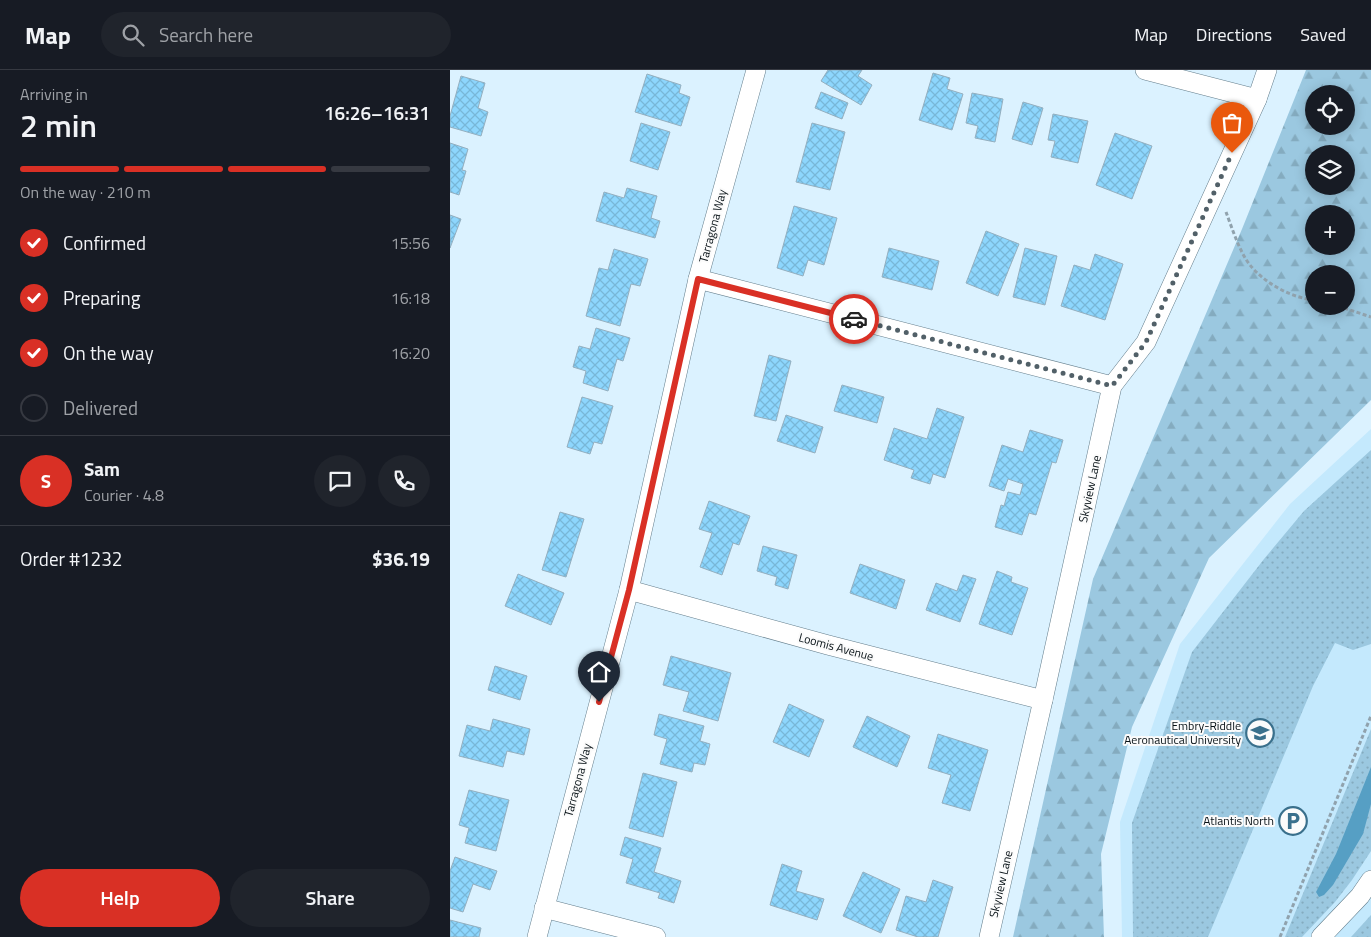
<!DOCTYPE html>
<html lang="en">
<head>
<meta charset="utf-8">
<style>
	body { margin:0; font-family:"Titillium Web",sans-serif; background:#20242c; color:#f1f3f6; height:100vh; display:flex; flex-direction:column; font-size:19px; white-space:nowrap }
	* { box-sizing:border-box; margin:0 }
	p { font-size:16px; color:#9ea1a6 }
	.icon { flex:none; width:28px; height:28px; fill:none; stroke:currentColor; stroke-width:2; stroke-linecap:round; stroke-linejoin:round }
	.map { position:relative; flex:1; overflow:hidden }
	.side { display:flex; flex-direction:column; background:#171b24; width:450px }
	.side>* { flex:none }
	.buttons { position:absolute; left:855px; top:15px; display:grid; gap:10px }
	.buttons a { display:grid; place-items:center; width:50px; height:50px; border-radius:50%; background:#171b24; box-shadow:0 2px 12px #0003; font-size:25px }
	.pin { position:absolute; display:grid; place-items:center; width:42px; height:42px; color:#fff; margin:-51px -21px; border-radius:50% 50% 50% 0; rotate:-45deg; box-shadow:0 0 5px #0007 }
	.pin .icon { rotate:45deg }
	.courier { position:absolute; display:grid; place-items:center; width:50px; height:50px; margin:-25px; border:4px solid #d93025; border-radius:50%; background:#fff; color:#222; box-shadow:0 1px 6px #0007 }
	.head em { font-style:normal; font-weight:600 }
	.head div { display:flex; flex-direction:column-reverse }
	.head { display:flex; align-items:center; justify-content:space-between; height:85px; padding:0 20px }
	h1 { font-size:32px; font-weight:600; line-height:38px }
	.bar { display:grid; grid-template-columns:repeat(4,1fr); gap:8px 5px; align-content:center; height:60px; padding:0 20px }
	.bar i { height:6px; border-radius:4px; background:#363941 }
	.bar .current { background:#d93025 }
	.bar p { grid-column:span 4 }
	.line { display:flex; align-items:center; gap:12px; padding:0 20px; border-top:1px solid #363941 }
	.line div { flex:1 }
	.round { display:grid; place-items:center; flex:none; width:52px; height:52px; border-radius:26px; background:#20242c }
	ol { padding:0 20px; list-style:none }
	li { display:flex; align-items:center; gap:15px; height:55px }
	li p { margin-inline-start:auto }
	li .icon { padding:5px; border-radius:50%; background:#d93025; color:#fff; stroke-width:4 }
	li:last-child { color:#9ea1a6 }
	li i { width:28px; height:28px; border:2px solid #363941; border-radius:50% }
	.cta { display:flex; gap:10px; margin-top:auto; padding:10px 20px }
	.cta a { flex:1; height:58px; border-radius:30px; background:#d93025; color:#fff; font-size:20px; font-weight:600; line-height:58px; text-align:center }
	.cta a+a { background:#20242c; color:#f1f3f6 }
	header { display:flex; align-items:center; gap:30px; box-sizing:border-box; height:70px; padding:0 25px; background:#171b24; border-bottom:1px solid #363941 }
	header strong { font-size:24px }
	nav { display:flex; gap:28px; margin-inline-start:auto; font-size:18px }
	.search { width:350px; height:45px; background:#20242c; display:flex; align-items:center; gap:12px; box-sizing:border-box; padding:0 18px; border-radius:28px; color:#9ea1a6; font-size:19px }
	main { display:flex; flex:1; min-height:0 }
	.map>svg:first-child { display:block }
	.built { fill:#c4e9fd }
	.grass { fill:url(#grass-dots) }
	.forest { fill:url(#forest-firs); fill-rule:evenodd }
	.water { fill:#569fc4 }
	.building { fill:url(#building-cross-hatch); stroke:#94afbf }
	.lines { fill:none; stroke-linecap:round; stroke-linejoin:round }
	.minor-casing { stroke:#647e8c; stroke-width:20 }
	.path { stroke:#90a2ad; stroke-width:3; stroke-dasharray:4 2.5; stroke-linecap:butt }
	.minor { stroke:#fff; stroke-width:19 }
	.done { stroke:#516068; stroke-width:5; stroke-dasharray:0 9 }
	.route { stroke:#d93025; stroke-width:6 }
	.labels { text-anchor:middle; stroke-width:4; stroke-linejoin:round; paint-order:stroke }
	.street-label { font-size:12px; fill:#071116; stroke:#fbfbfb }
	.poi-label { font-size:12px; fill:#071116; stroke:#fbfbfb; text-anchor:end }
</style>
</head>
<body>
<header>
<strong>Map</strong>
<div class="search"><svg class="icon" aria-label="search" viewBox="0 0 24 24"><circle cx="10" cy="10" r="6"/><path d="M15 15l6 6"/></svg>Search here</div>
<nav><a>Map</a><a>Directions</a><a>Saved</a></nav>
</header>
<main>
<section class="side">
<div class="head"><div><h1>2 min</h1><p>Arriving in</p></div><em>16:26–16:31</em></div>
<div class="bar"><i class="current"></i><i class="current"></i><i class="current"></i><i></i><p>On the way · 210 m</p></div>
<ol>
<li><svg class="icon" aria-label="check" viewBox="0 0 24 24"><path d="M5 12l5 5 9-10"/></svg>Confirmed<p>15:56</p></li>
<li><svg class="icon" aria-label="check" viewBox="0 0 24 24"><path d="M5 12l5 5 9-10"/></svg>Preparing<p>16:18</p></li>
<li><svg class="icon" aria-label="check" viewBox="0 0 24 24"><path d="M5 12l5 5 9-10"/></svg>On the way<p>16:20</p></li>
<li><i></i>Delivered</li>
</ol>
<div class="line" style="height:90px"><b class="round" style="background:#d93025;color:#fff">S</b><div><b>Sam</b><p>Courier · 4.8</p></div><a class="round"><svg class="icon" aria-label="chat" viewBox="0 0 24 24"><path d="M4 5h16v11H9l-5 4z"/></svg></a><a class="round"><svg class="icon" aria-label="phone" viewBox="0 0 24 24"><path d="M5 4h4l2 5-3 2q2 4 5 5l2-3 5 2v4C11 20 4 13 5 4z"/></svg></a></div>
<div class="line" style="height:65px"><div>Order #1232</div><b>$36.19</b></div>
<div class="cta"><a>Help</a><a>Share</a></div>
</section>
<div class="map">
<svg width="921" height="867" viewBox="0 0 921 867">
	<defs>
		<pattern id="grass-dots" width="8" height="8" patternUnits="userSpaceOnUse" patternTransform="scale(1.25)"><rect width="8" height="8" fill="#9bc8e0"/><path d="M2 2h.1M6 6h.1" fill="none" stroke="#84abbf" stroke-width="1.8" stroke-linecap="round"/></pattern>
		<pattern id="forest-firs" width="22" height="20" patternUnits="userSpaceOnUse" patternTransform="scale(1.25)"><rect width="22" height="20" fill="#9bc8e0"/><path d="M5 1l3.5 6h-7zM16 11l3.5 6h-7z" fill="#84abbf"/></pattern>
		<pattern id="building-cross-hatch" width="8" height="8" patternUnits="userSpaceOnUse" patternTransform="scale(1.25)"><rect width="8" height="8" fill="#8dd6fd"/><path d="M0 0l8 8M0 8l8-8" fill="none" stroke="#78b7d8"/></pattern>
	</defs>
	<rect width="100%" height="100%" fill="#dbf2ff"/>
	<polygon class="built" points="921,359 921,867 672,867 670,752 730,574 840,434"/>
	<g class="grass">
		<polygon points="921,380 921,574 903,580 885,573 863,616 758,867 683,867 682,753 742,582 814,489 854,441"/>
		<polygon points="921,659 921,781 902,810 885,832 852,867 835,867"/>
		<polygon points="921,845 921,867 901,867"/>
	</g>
	<path class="forest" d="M 856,0 L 921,0 L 921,330 L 759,488 L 682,657 L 651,784 L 654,867 L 563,867 L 643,509 L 792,159 ZM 864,24 L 896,24 L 896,56 L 864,56 ZM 864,84 L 896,84 L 896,116 L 864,116 ZM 864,144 L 896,144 L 896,176 L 864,176 ZM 864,204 L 896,204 L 896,236 L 864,236 Z"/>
	<polygon class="water" points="921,697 921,734 913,764 883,815 874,825 869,827 866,822 886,784"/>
	<g class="building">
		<polygon points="378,0 412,0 408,6 422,15 411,35 371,11"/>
		<polygon points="483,3 500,8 497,19 513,24 502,60 469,50"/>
		<polygon points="197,4 231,15 229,23 240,27 231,56 185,42"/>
		<polygon points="11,6 35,13 28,38 38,42 31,66 0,57 0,46"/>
		<polygon points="371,22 398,33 392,49 365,38"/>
		<polygon points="522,23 553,29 545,72 525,68 528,56 516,53"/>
		<polygon points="573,32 593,38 582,75 562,69"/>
		<polygon points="603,44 638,51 628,93 601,87 605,71 598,70"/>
		<polygon points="191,53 220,62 208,100 180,91"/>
		<polygon points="362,53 395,62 380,120 346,112"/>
		<polygon points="665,63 702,76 682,129 646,115"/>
		<polygon points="0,73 18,79 12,100 16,101 9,125 0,122"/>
		<polygon points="177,118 207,126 201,148 210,151 205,168 146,151 154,122 174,128"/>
		<polygon points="344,136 387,148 374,195 358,190 353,206 327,198"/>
		<polygon points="0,145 11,149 0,178"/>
		<polygon points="536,161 569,174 548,226 516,213"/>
		<polygon points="439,178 489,191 482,220 432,207"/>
		<polygon points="575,178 607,186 595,235 563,227"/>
		<polygon points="164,179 198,189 190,216 181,214 170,256 136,246 149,198 158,200"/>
		<polygon points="645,184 673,194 655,250 611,236 624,195 640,200"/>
		<polygon points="146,258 180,268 173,291 167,289 158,321 133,313 136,301 123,297 129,276 140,279"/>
		<polygon points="319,285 341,291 326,351 304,346"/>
		<polygon points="392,315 434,327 427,353 384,341"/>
		<polygon points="132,327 163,336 152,374 144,372 140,384 117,377"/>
		<polygon points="487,338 514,347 495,408 483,404 480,414 461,408 464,400 434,390 444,358 477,369"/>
		<polygon points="336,345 373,357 365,383 327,371"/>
		<polygon points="580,360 613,370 606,393 602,392 586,445 579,443 572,465 545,457 551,435 554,436 558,422 570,425 573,414 558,409 554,421 539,416 552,375 573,382"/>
		<polygon points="259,431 300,446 289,475 283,473 272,505 250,497 262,463 249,459"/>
		<polygon points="110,442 134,449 116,507 92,500"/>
		<polygon points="313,476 347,485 338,519 325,515 327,507 307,501"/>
		<polygon points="410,494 455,510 446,539 400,523"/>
		<polygon points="547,501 562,507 561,512 578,518 562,565 529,554"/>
		<polygon points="68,504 114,523 101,555 55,536"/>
		<polygon points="513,505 526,509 510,552 476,540 486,513 507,521"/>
		<polygon points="221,586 281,603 268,651 233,641 239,622 213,615"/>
		<polygon points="45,596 77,606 70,630 38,620"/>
		<polygon points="339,634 374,650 359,687 323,672"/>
		<polygon points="209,644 254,656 250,671 260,674 255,695 244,693 242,702 210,694 217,669 204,665"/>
		<polygon points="417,646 460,666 447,697 403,677"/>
		<polygon points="43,649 80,659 74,685 57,681 53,697 9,686 17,655 40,661"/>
		<polygon points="488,664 538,680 520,741 492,733 501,705 478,698"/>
		<polygon points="193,703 227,712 213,767 179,758"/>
		<polygon points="19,720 59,730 46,781 15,773 19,758 9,755"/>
		<polygon points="175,767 211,778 204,802 231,811 224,833 208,828 210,823 176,813 183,789 170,785"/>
		<polygon points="5,787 47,801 40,820 23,814 13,842 0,838 0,801"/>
		<polygon points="332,794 352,801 346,821 374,829 367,850 320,835"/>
		<polygon points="413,802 450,819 431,863 393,846"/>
		<polygon points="483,810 503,817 488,867 468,867 446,860 456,826 476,832"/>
		<polygon points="0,850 31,858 29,867 0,867"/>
	</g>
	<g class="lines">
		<defs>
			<g id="minor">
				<polyline points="695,0 807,29"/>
				<polyline points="248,209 662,316"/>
				<polyline points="179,520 378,575 593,630"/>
				<polyline points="94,838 206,867"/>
				<polyline points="87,867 179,520 248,209 306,0"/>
				<polyline points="539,867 593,630 662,316 696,272 807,29 817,0"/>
				<polyline points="871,867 910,826 921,810"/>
			</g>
		</defs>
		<use href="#minor" class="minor-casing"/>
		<g class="path">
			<path d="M 776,142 C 782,158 790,183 800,195 C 814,213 842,228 864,230"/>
			<polyline points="888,236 921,247"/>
			<polyline points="830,867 921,646"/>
		</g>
		<use href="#minor" class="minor"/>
	</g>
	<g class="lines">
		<polyline class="done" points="404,249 662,316 696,272 782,83"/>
		<polyline class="route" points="149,632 179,520 248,209 404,249"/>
	</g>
	<defs>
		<symbol id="university-ring" viewBox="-11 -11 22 22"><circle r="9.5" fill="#fbfbfb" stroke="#3a708c" stroke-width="1.5"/><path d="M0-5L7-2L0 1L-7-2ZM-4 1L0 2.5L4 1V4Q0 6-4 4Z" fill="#3a708c"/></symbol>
		<symbol id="parking-ring" viewBox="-11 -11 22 22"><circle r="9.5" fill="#fbfbfb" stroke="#3a708c" stroke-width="1.5"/><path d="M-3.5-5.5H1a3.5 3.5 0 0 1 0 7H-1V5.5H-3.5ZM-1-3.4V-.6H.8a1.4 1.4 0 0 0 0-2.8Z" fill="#3a708c"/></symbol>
	</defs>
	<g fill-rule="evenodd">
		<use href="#university-ring" x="794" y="647" width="32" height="32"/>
		<use href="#parking-ring" x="827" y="735" width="32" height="32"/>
	</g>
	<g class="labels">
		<g class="street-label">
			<text transform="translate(263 156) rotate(-75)" y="4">Tarragona Way</text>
			<text transform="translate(640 419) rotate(-78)" y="4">Skyview Lane</text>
			<text transform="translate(386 577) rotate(15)" y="4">Loomis Avenue</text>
			<text transform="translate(128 710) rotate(-75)" y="4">Tarragona Way</text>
			<text transform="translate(551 814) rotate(-77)" y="4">Skyview Lane</text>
		</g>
		<g class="poi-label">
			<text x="791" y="660">Embry-Riddle<tspan x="791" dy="14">Aeronautical University</tspan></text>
			<text x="824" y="755">Atlantis North</text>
		</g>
	</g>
</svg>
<div class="buttons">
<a><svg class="icon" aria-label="locate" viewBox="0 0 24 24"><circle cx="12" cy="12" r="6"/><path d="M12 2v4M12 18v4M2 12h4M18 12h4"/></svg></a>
<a><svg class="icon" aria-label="layers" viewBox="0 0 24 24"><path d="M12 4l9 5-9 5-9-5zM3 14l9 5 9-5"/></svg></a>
<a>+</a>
<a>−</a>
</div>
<div class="pin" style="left:782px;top:83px;background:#ea580c"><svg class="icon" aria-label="bag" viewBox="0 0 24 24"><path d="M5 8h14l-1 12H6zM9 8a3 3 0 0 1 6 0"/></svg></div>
<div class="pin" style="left:149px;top:632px;background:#1f2937"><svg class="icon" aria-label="home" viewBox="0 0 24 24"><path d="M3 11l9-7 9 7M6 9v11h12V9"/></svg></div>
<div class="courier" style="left:404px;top:249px"><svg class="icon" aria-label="car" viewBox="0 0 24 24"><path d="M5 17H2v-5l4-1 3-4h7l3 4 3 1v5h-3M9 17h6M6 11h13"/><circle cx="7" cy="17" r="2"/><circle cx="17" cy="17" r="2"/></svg></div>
</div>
</main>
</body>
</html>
